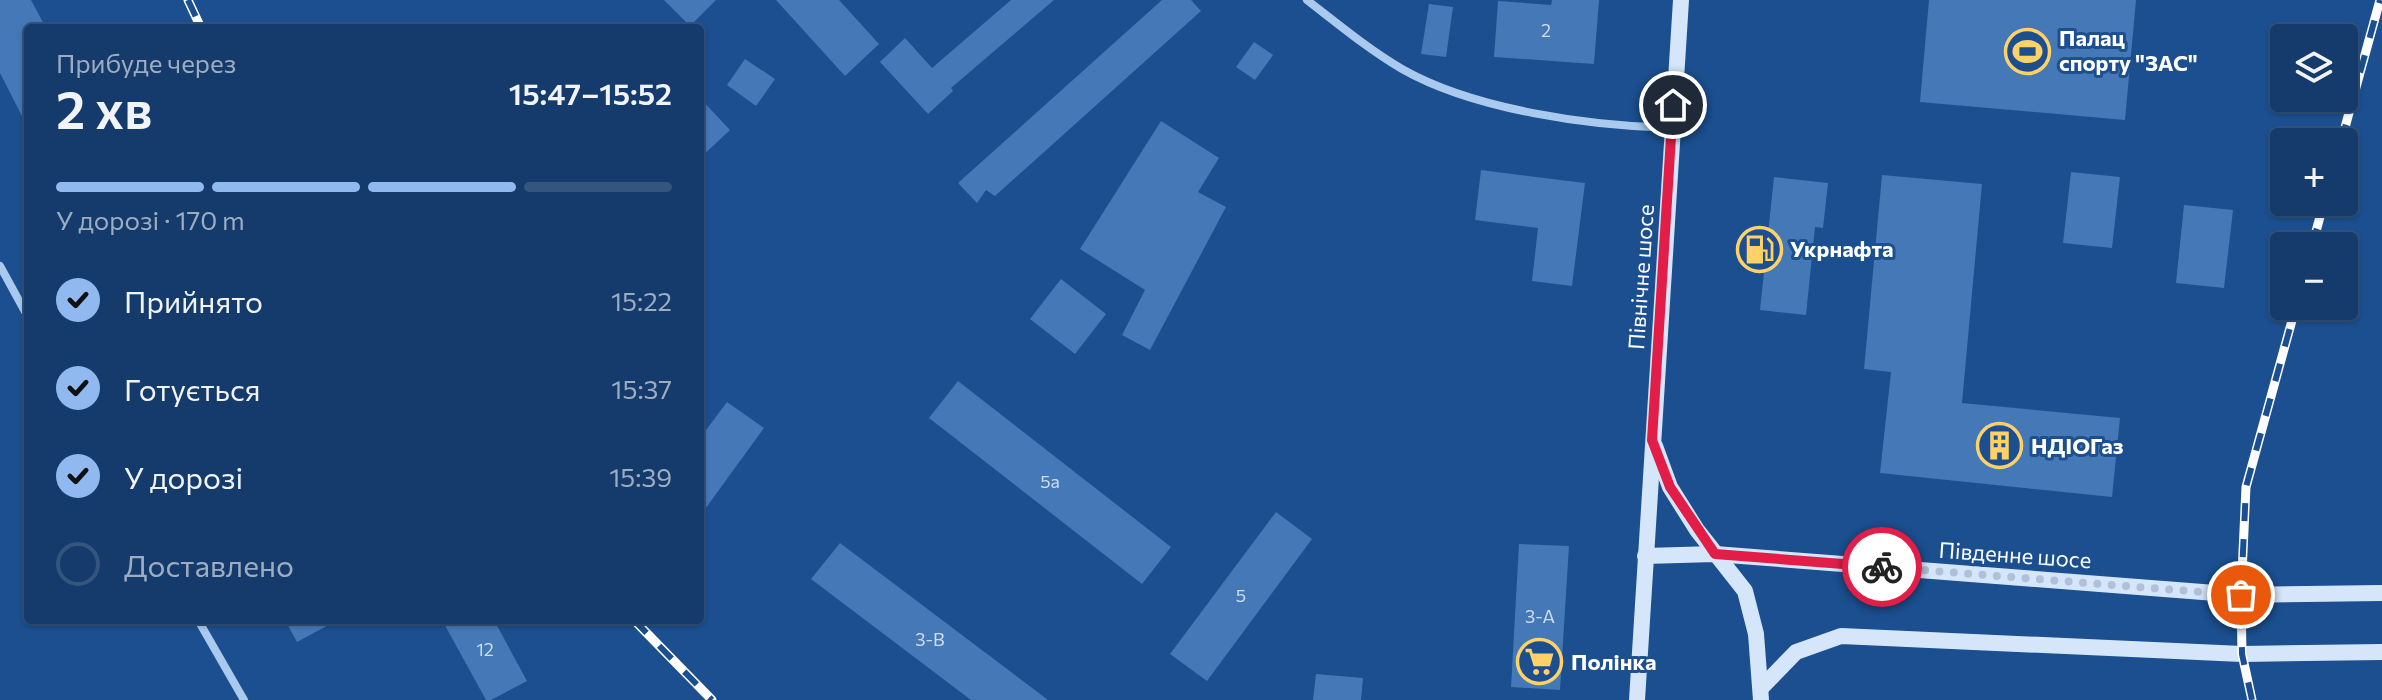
<!DOCTYPE html>
<html lang="uk">
<head>
<meta charset="utf-8">
<style>
	body { margin:0; font-family:Commissioner,sans-serif; background:#1d4271; color:#f1f3f6; height:100vh; display:flex; flex-direction:column; font-size:30px; white-space:nowrap }
	* { box-sizing:border-box; margin:0 }
	p { font-size:26px; color:#9dadc1 }
	.icon { flex:none; width:44px; height:44px; fill:none; stroke:currentColor; stroke-width:2; stroke-linecap:round; stroke-linejoin:round }
	.map { position:relative; flex:1; overflow:hidden }
	.details { position:absolute; left:24px; top:24px; width:680px; height:600px; display:flex; flex-direction:column; background:#143b6b; border-radius:8px; box-shadow:0 2px 6px #0004,0 0 0 2px #33557e }
	.details>* { flex:none }
	.buttons { position:absolute; left:2270px; top:24px; display:grid; gap:16px }
	.buttons a { display:grid; place-items:center; width:88px; height:88px; border-radius:8px; background:#143b6b; box-shadow:0 2px 6px #0004,0 0 0 2px #33557e; font-size:40px }
	.pin { position:absolute; display:grid; place-items:center; width:68px; height:68px; color:#fff; margin:-34px; border:4px solid #fff; border-radius:50%; box-shadow:0 2px 8px #0007 }
	.courier { position:absolute; display:grid; place-items:center; width:80px; height:80px; margin:-40px; border:6px solid #e11d48; border-radius:50%; background:#fff; color:#222; box-shadow:0 2px 10px #0007 }
	.headline em { font-style:normal; font-weight:600 }
	.headline div { display:flex; flex-direction:column-reverse }
	.headline { display:flex; align-items:center; justify-content:space-between; height:136px; padding:0 32px }
	h1 { font-size:52px; font-weight:600; line-height:60px }
	.bar { display:grid; grid-template-columns:repeat(4,1fr); gap:12px 8px; align-content:center; height:96px; padding:0 32px }
	.bar i { height:10px; border-radius:6px; background:#33557e }
	.bar .active { background:#90b9f0 }
	.bar p { grid-column:span 4 }
	ol { padding:0 32px; list-style:none }
	li { display:flex; align-items:center; gap:24px; height:88px }
	li p { margin-inline-start:auto }
	li .icon { padding:8px; border-radius:50%; background:#90b9f0; color:#111; stroke-width:4 }
	li:last-child { color:#9dadc1 }
	li i { width:44px; height:44px; border:4px solid #33557e; border-radius:50% }
	.map>svg:first-child { display:block }
	.building { fill:#4478b7 }
	.lines { fill:none; stroke-linecap:round; stroke-linejoin:round }
	.street { stroke:#a9c9ee; stroke-width:8 }
	.secondary { stroke:#d6e6fa; stroke-width:16 }
	.rail-casing { stroke:#fff; stroke-width:9 }
	.rail { stroke:#1b4f8f; stroke-width:6; stroke-dasharray:18; stroke-linecap:butt }
	.done { stroke:#afc1d8; stroke-width:8; stroke-dasharray:0 14.4 }
	.route { stroke:#e11d48; stroke-width:10 }
	.labels { text-anchor:middle; stroke-width:6; stroke-linejoin:round; paint-order:stroke }
	.number-label { font-size:18px; fill:#d0dded }
	.poi-label { font-size:22px; font-weight:bold; fill:#fff; stroke:#1b4f8f; text-anchor:start }
	.street-label { font-size:22px; fill:#fff; stroke:#1b4f8f }
</style>
</head>
<body>
<div class="map">
<svg width="2382" height="700" viewBox="0 0 2382 700">
	<rect width="100%" height="100%" fill="#1b4f8f"/>
	<g class="building">
		<polygon points="0,0 31,0 46,28 28,28 28,128 0,73"/>
		<polygon points="664,0 716,0 690,26"/>
		<polygon points="776,0 839,0 879,44 845,76"/>
		<polygon points="1011,0 1054,0 951,88 953,91 928,114 880,62 905,38 932,68"/>
		<polygon points="1162,0 1191,0 1201,11 995,196 986,190 977,203 958,183"/>
		<polygon points="1552,0 1599,0 1594,64 1494,57 1498,1 1551,5"/>
		<polygon points="1929,0 2136,0 2125,120 1920,102"/>
		<polygon points="1429,4 1453,7 1446,57 1421,54"/>
		<polygon points="1254,42 1273,55 1255,80 1236,67"/>
		<polygon points="745,59 775,79 756,106 727,85"/>
		<polygon points="700,98 730,130 700,158"/>
		<polygon points="1161,121 1219,158 1198,192 1226,207 1150,350 1122,335 1145,290 1080,249"/>
		<polygon points="1481,170 1585,183 1572,286 1532,281 1538,228 1475,220"/>
		<polygon points="2071,172 2120,177 2112,248 2063,243"/>
		<polygon points="1882,175 1982,184 1962,403 2120,418 2112,497 1880,473 1891,372 1864,369"/>
		<polygon points="1774,177 1828,183 1823,228 1815,227 1806,315 1760,310"/>
		<polygon points="2184,205 2233,210 2224,288 2176,283"/>
		<polygon points="1061,279 1106,314 1075,354 1030,319"/>
		<polygon points="958,381 1171,547 1142,584 929,418"/>
		<polygon points="727,402 764,428 700,516 700,438"/>
		<polygon points="1276,512 1312,539 1207,681 1170,654"/>
		<polygon points="840,543 1048,700 971,700 811,579"/>
		<polygon points="1519,544 1569,546 1560,690 1511,687"/>
		<polygon points="285,620 338,620 297,642"/>
		<polygon points="442,620 494,620 527,681 491,700 486,700"/>
		<polygon points="1316,674 1363,678 1361,700 1313,700"/>
	</g>
	<g class="lines">
		<g class="street">
			<path d="M 1307,0 C 1338,24 1368,49 1402,69 C 1474,110 1590,126 1672,128"/>
			<polyline points="0,266 28,317"/>
			<polyline points="198,620 244,700"/>
		</g>
		<g class="secondary">
			<polyline points="1655,446 1670,487 1697,530 1745,591 1756,634 1761,700"/>
			<polyline points="1645,556 1715,554 2241,595 2382,593"/>
			<polyline points="1761,688 1796,652 1841,636 2242,654 2382,652"/>
			<polyline points="1637,700 1681,0"/>
		</g>
		<defs>
			<g id="rail">
				<polyline points="188,0 201,28"/>
				<polyline points="2341,142 2380,0"/>
				<polyline points="2312,246 2324,202"/>
				<polyline points="634,620 712,700"/>
				<polyline points="2252,700 2242,654 2241,595 2246,487 2296,306"/>
			</g>
		</defs>
		<use href="#rail" class="rail-casing"/>
		<use href="#rail" class="rail"/>
	</g>
	<g class="lines">
		<polyline class="done" points="1882,567 2241,595"/>
		<polyline class="route" points="1673,105 1652,440 1670,487 1715,554 1882,567"/>
	</g>
	<defs>
		<symbol id="stadium-ring" viewBox="-11 -11 22 22"><circle r="9.5" fill="#1b4f8f" stroke="#ffd166" stroke-width="1.5"/><path d="M0-5a6.5 5 0 1 0 0 10a6.5 5 0 1 0 0-10ZM-3.5-1.8h7v3.6h-7Z" fill="#ffd166"/></symbol>
		<symbol id="fuel-ring" viewBox="-11 -11 22 22"><circle r="9.5" fill="#1b4f8f" stroke="#ffd166" stroke-width="1.5"/><path d="M-5.5-6h7V0h2V4h1.3V-2.5L3-4.5l.8-.8L6-3V5H2.5V1h-1V6h-7ZM-4.2-4.7v3.2H.2V-4.7Z" fill="#ffd166"/></symbol>
		<symbol id="building-ring" viewBox="-11 -11 22 22"><circle r="9.5" fill="#1b4f8f" stroke="#ffd166" stroke-width="1.5"/><path d="M-4-6H4V6H1V3H-1V6H-4ZM-2.5-4.3h1.7v1.8h-1.7ZM.8-4.3h1.7v1.8H.8ZM-2.5-1h1.7V.8h-1.7ZM.8-1h1.7V.8H.8Z" fill="#ffd166"/></symbol>
		<symbol id="supermarket-ring" viewBox="-11 -11 22 22"><circle r="9.5" fill="#1b4f8f" stroke="#ffd166" stroke-width="1.5"/><path d="M-6-5.5h2.5l.6 2H6L4.5 2H-2.5L-4.4-4H-6ZM-1.5 3.2a1.3 1.3 0 1 0 .1 0ZM3 3.2a1.3 1.3 0 1 0 .1 0Z" fill="#ffd166"/></symbol>
	</defs>
	<g fill-rule="evenodd">
		<use href="#stadium-ring" x="2002" y="26" width="51" height="51"/>
		<use href="#fuel-ring" x="1734" y="224" width="51" height="51"/>
		<use href="#building-ring" x="1974" y="420" width="51" height="51"/>
		<use href="#supermarket-ring" x="1514" y="636" width="51" height="51"/>
	</g>
	<g class="labels">
		<g class="number-label">
			<text x="1546" y="37">2</text>
			<text x="1050" y="488">5а</text>
			<text x="1241" y="602">5</text>
			<text x="1540" y="623">3-А</text>
			<text x="930" y="646">3-В</text>
			<text x="485" y="656">12</text>
		</g>
		<g class="poi-label">
			<text x="2059" y="46">Палац<tspan x="2059" dy="25">спорту "ЗАС"</tspan></text>
			<text x="1790" y="257">Укрнафта</text>
			<text x="2031" y="454">НДІОГаз</text>
			<text x="1571" y="670">Полінка</text>
		</g>
		<g class="street-label">
			<text transform="translate(1641 277) rotate(-86)" y="8">Північне шосе</text>
			<text transform="translate(2015 555) rotate(4)" y="8">Південне шосе</text>
		</g>
	</g>
</svg>
<div class="buttons">
<a><svg class="icon" aria-label="layers" viewBox="0 0 24 24"><path d="M12 4l9 5-9 5-9-5zM3 14l9 5 9-5"/></svg></a>
<a>+</a>
<a>−</a>
</div>
<div class="pin" style="left:2241px;top:595px;background:#ea580c"><svg class="icon" aria-label="bag" viewBox="0 0 24 24"><path d="M5 8h14l-1 12H6zM9 8a3 3 0 0 1 6 0"/></svg></div>
<div class="pin" style="left:1673px;top:105px;background:#1f2937"><svg class="icon" aria-label="home" viewBox="0 0 24 24"><path d="M3 11l9-7 9 7M6 9v11h12V9"/></svg></div>
<div class="courier" style="left:1882px;top:567px"><svg class="icon" aria-label="bike" viewBox="0 0 24 24"><circle cx="6" cy="16" r="4"/><circle cx="18" cy="16" r="4"/><path d="M6 16l4-8h5l3 8M10 8l3 8H6M13 5h3"/></svg></div>
<section class="details">
<div class="headline"><div><h1>2 хв</h1><p>Прибуде через</p></div><em>15:47–15:52</em></div>
<div class="bar"><i class="active"></i><i class="active"></i><i class="active"></i><i></i><p>У дорозі · 170 m</p></div>
<ol>
<li><svg class="icon" aria-label="check" viewBox="0 0 24 24"><path d="M5 12l5 5 9-10"/></svg>Прийнято<p>15:22</p></li>
<li><svg class="icon" aria-label="check" viewBox="0 0 24 24"><path d="M5 12l5 5 9-10"/></svg>Готується<p>15:37</p></li>
<li><svg class="icon" aria-label="check" viewBox="0 0 24 24"><path d="M5 12l5 5 9-10"/></svg>У дорозі<p>15:39</p></li>
<li><i></i>Доставлено</li>
</ol>
</section>
</div>
</body>
</html>
